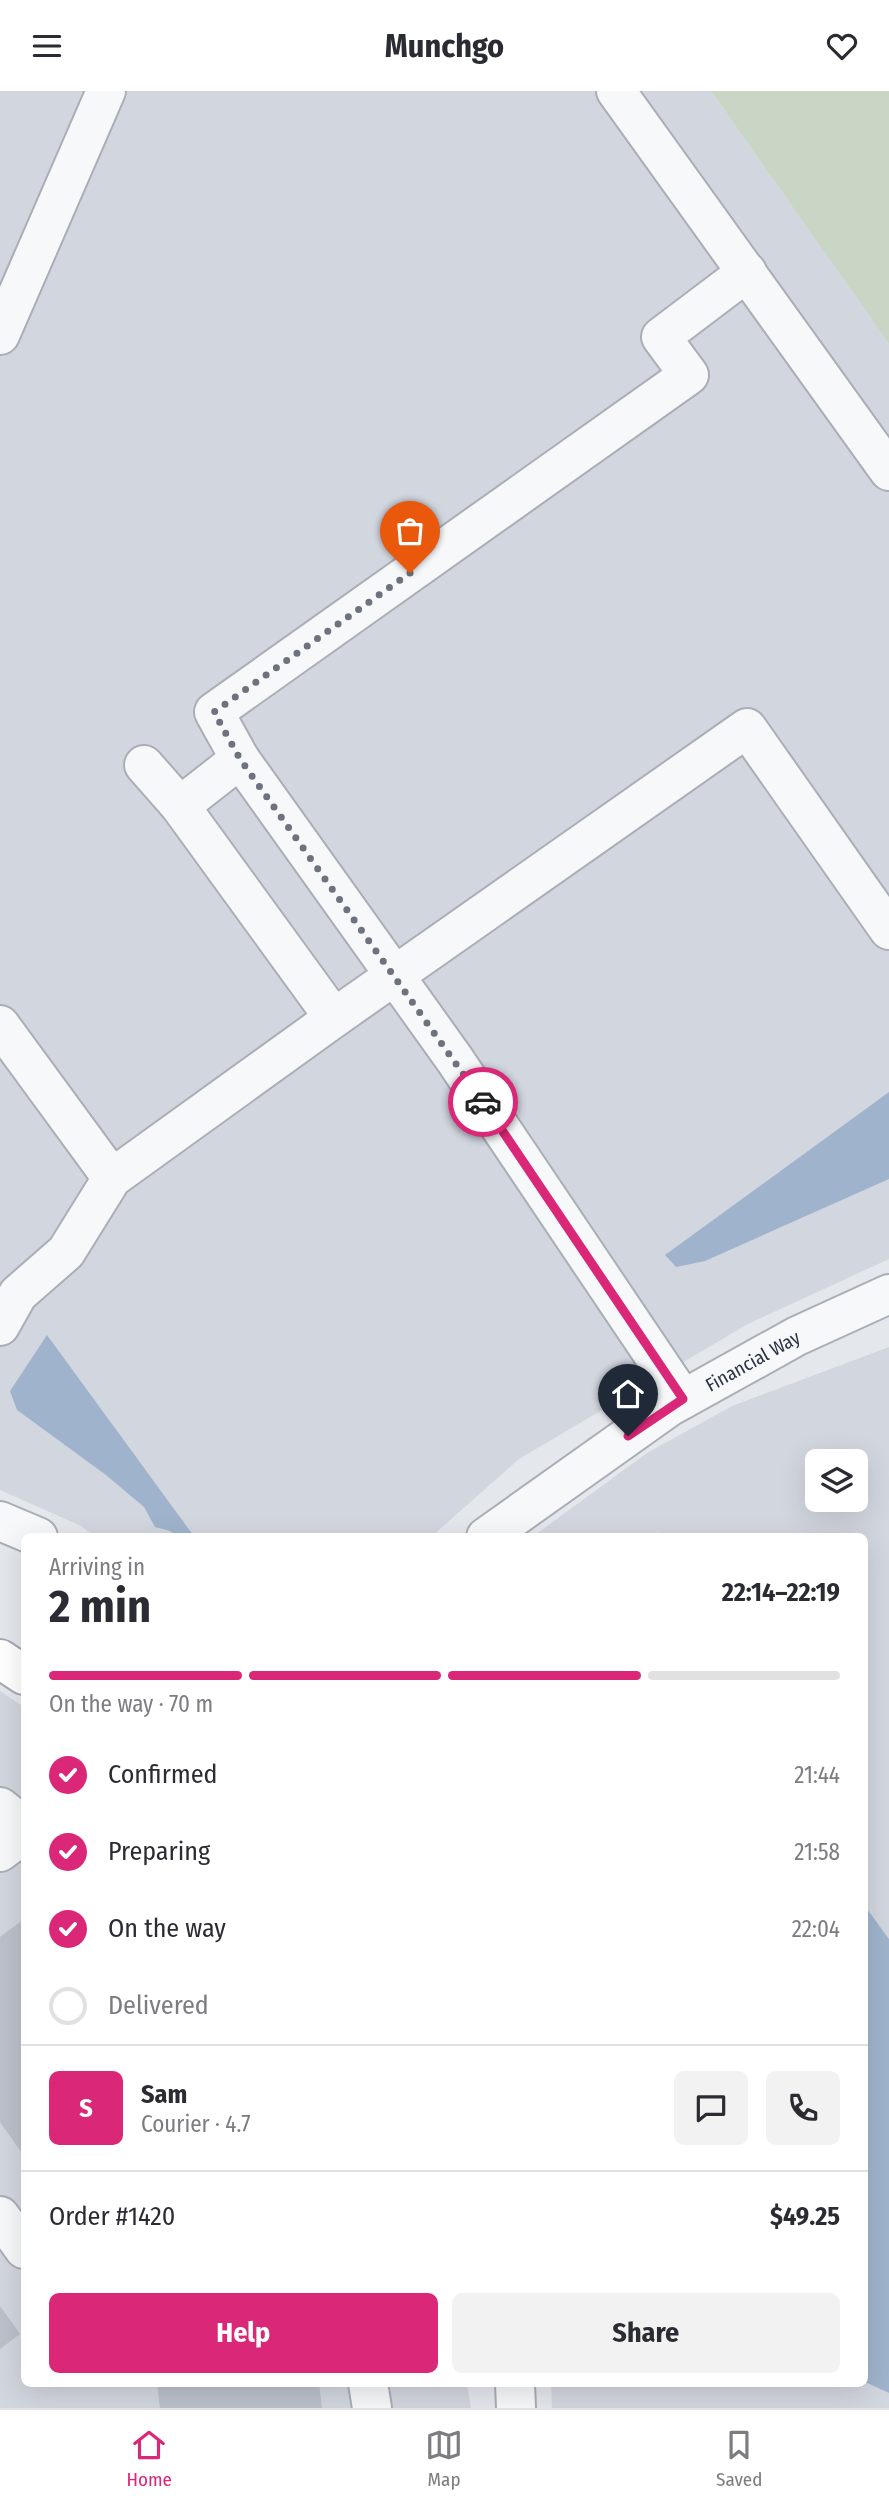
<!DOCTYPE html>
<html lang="en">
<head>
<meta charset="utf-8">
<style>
	body { margin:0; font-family:"Fira Sans Condensed",sans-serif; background:#f2f2f3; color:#2b2b33; height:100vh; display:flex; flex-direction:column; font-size:26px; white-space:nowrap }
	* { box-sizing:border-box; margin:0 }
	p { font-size:23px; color:#7c7c81 }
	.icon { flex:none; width:38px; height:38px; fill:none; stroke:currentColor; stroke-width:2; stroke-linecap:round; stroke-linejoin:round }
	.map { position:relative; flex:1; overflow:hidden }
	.sheet { position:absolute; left:21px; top:1442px; width:847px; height:854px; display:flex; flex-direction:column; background:#fff; border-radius:10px; box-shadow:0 7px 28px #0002 }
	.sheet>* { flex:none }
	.tools { position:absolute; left:805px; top:1358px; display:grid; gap:14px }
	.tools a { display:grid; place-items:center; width:63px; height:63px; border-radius:10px; background:#fff; box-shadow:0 7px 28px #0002; font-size:35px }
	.pin { position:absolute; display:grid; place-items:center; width:60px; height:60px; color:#fff; margin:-72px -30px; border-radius:50% 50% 50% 0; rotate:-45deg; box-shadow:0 0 7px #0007 }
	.pin .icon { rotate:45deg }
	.courier { position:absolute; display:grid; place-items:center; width:70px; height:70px; margin:-35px; border:5px solid #db2777; border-radius:50%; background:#fff; color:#222; box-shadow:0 2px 9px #0007 }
	.overview em { font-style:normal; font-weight:700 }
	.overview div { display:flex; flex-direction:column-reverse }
	.overview { display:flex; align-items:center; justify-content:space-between; height:119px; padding:0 28px }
	h1 { font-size:46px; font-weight:700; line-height:52px }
	.bar { display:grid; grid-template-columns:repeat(4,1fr); gap:10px 7px; align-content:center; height:84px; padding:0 28px }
	.bar i { height:9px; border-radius:5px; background:#e1e1e2 }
	.bar .selected { background:#db2777 }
	.bar p { grid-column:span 4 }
	.line { display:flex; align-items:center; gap:18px; padding:0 28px; border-top:2px solid #e1e1e2 }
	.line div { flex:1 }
	.round { display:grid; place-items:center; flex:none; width:74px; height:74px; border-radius:10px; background:#f2f2f3 }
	ol { padding:0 28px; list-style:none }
	li { display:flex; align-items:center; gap:21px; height:77px }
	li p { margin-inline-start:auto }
	li .icon { padding:7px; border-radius:50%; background:#db2777; color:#fff; stroke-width:4 }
	li:last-child { color:#7c7c81 }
	li i { width:38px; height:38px; border:4px solid #e1e1e2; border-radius:50% }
	.primary-button { display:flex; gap:14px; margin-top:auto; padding:14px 28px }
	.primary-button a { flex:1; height:80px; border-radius:10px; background:#db2777; color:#fff; font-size:28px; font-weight:700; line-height:80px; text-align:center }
	.primary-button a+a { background:#f2f2f3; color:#2b2b33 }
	header { display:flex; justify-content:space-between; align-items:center; height:91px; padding:0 28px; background:#fff; font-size:32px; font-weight:700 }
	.menu { display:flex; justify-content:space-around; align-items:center; height:98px; border-top:2px solid #e1e1e2; background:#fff; font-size:19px; color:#7c7c81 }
	.menu a { display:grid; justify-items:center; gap:4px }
	.menu .selected { color:#db2777 }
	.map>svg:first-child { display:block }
	.built { fill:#d2d6de; fill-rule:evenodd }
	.green { fill:#c9d6c5 }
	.water { fill:#9fb4cc }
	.building { fill:#bbc0ca }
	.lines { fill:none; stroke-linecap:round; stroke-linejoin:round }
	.minor-casing { stroke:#a9aeb7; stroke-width:42 }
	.major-casing { stroke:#a3abb8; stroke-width:42 }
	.minor { stroke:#f7f8fa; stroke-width:38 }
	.major { stroke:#fff; stroke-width:38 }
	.done { stroke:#6c737f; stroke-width:7; stroke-dasharray:0 12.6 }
	.route { stroke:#db2777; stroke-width:9 }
	.labels { text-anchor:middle; stroke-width:5; stroke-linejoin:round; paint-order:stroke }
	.street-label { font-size:19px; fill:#2b3445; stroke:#f4f6f9 }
</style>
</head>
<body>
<header><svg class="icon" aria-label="menu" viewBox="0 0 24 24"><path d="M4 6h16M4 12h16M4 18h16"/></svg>Munchgo<svg class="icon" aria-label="heart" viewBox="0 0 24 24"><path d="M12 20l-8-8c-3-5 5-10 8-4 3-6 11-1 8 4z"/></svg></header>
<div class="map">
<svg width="889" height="2317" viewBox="0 0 889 2317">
	<rect width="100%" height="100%" fill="#e4e7ec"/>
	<g class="built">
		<polygon points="0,0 711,0 889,253 889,1168 748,1233 519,1368 432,1445 94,1445 81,1435 0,1399"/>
		<path d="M 889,1256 L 889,1848 L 865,1815 L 864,1446 L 663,1446 L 658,1441 L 652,1446 L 532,1446 L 647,1362 L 732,1315 ZM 817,1370 L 856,1370 L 856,1409 L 817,1409 Z"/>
		<polygon points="0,1600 24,1616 24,2292 467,2293 471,2317 0,2317"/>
		<polygon points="865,2291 889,2302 889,2317 552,2317 551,2293"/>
	</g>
	<polygon class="green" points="711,0 889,0 889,253"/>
	<g class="water">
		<polygon points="889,1001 889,1088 705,1170 676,1176 665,1164"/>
		<polygon points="47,1244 193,1444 177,1445 170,1440 155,1436 144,1416 106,1384 17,1319 10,1300"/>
		<polygon points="865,1815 889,1848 889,2302 865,2291"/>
	</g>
	<g class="building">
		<polygon points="24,1828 24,2065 0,2031 0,1846"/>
		<polygon points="0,2215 20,2243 0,2258"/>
		<polygon points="157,2292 319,2292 322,2317 160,2317"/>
	</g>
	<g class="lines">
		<defs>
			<g id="minor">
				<polyline points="616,0 889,380"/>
				<polyline points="0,244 106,0"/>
				<polyline points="240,668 455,969 683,1308"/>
				<polyline points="144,674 180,715 334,927"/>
				<polyline points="180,715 240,668 214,621 689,284 661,246 747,181"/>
				<polyline points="0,934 112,1087"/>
				<polyline points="0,1235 18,1203 66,1161 112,1087 334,927 747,637 889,839"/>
				<polyline points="0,1430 38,1446"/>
				<path id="s1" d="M 486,1446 L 669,1316 L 797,1245 L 889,1203"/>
				<polyline points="0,1716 24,1735"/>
				<polyline points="0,1761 24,1743"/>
				<polyline points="0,2125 24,2158"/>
				<polyline points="368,2292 372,2317"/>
				<polyline points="515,2292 516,2317"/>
			</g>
			<polyline id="major" points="0,1568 24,1584"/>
		</defs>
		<use href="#minor" class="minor-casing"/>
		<use href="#major" class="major-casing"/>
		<use href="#minor" class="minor"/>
		<use href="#major" class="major"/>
	</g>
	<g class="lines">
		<polyline class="done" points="410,482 214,621 240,668 483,1011"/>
		<polyline class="route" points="483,1011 683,1308 628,1345"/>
	</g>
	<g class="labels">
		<g class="street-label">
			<text dy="7" stroke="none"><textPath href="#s1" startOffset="320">Financial Way</textPath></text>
		</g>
	</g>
</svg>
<div class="tools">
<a><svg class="icon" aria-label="layers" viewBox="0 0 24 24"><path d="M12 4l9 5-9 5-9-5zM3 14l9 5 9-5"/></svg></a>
</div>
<div class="pin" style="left:410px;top:482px;background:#ea580c"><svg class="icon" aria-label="bag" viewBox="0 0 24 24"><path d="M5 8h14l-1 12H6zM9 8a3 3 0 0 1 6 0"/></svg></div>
<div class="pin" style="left:628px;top:1345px;background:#1f2937"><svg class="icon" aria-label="home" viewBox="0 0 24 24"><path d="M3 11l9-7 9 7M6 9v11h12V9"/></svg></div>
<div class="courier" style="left:483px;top:1011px"><svg class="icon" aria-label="car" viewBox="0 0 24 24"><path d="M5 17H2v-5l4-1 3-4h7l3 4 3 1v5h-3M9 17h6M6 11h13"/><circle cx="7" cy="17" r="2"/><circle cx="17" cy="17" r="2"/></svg></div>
<section class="sheet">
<div class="overview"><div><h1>2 min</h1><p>Arriving in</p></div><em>22:14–22:19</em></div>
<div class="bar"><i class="selected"></i><i class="selected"></i><i class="selected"></i><i></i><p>On the way · 70 m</p></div>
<ol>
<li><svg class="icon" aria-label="check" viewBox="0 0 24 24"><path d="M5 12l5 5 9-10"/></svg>Confirmed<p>21:44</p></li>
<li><svg class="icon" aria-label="check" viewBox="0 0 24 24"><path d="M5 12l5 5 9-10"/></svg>Preparing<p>21:58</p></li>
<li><svg class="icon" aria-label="check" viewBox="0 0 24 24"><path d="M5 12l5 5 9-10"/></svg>On the way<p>22:04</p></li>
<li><i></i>Delivered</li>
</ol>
<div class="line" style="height:126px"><b class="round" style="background:#db2777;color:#fff">S</b><div><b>Sam</b><p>Courier · 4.7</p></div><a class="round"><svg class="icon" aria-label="chat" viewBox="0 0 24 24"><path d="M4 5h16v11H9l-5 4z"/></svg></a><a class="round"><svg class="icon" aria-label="phone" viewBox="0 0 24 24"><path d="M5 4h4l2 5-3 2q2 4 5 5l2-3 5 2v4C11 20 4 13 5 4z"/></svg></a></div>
<div class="line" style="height:91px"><div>Order #1420</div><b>$49.25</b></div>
<div class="primary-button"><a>Help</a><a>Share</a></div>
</section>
</div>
<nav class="menu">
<a class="selected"><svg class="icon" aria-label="home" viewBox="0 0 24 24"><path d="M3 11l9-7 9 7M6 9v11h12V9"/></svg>Home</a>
<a><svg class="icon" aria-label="map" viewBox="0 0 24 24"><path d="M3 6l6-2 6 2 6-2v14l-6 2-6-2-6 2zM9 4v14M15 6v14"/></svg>Map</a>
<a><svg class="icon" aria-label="saved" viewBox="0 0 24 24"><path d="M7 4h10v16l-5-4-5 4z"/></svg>Saved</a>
</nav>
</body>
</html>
